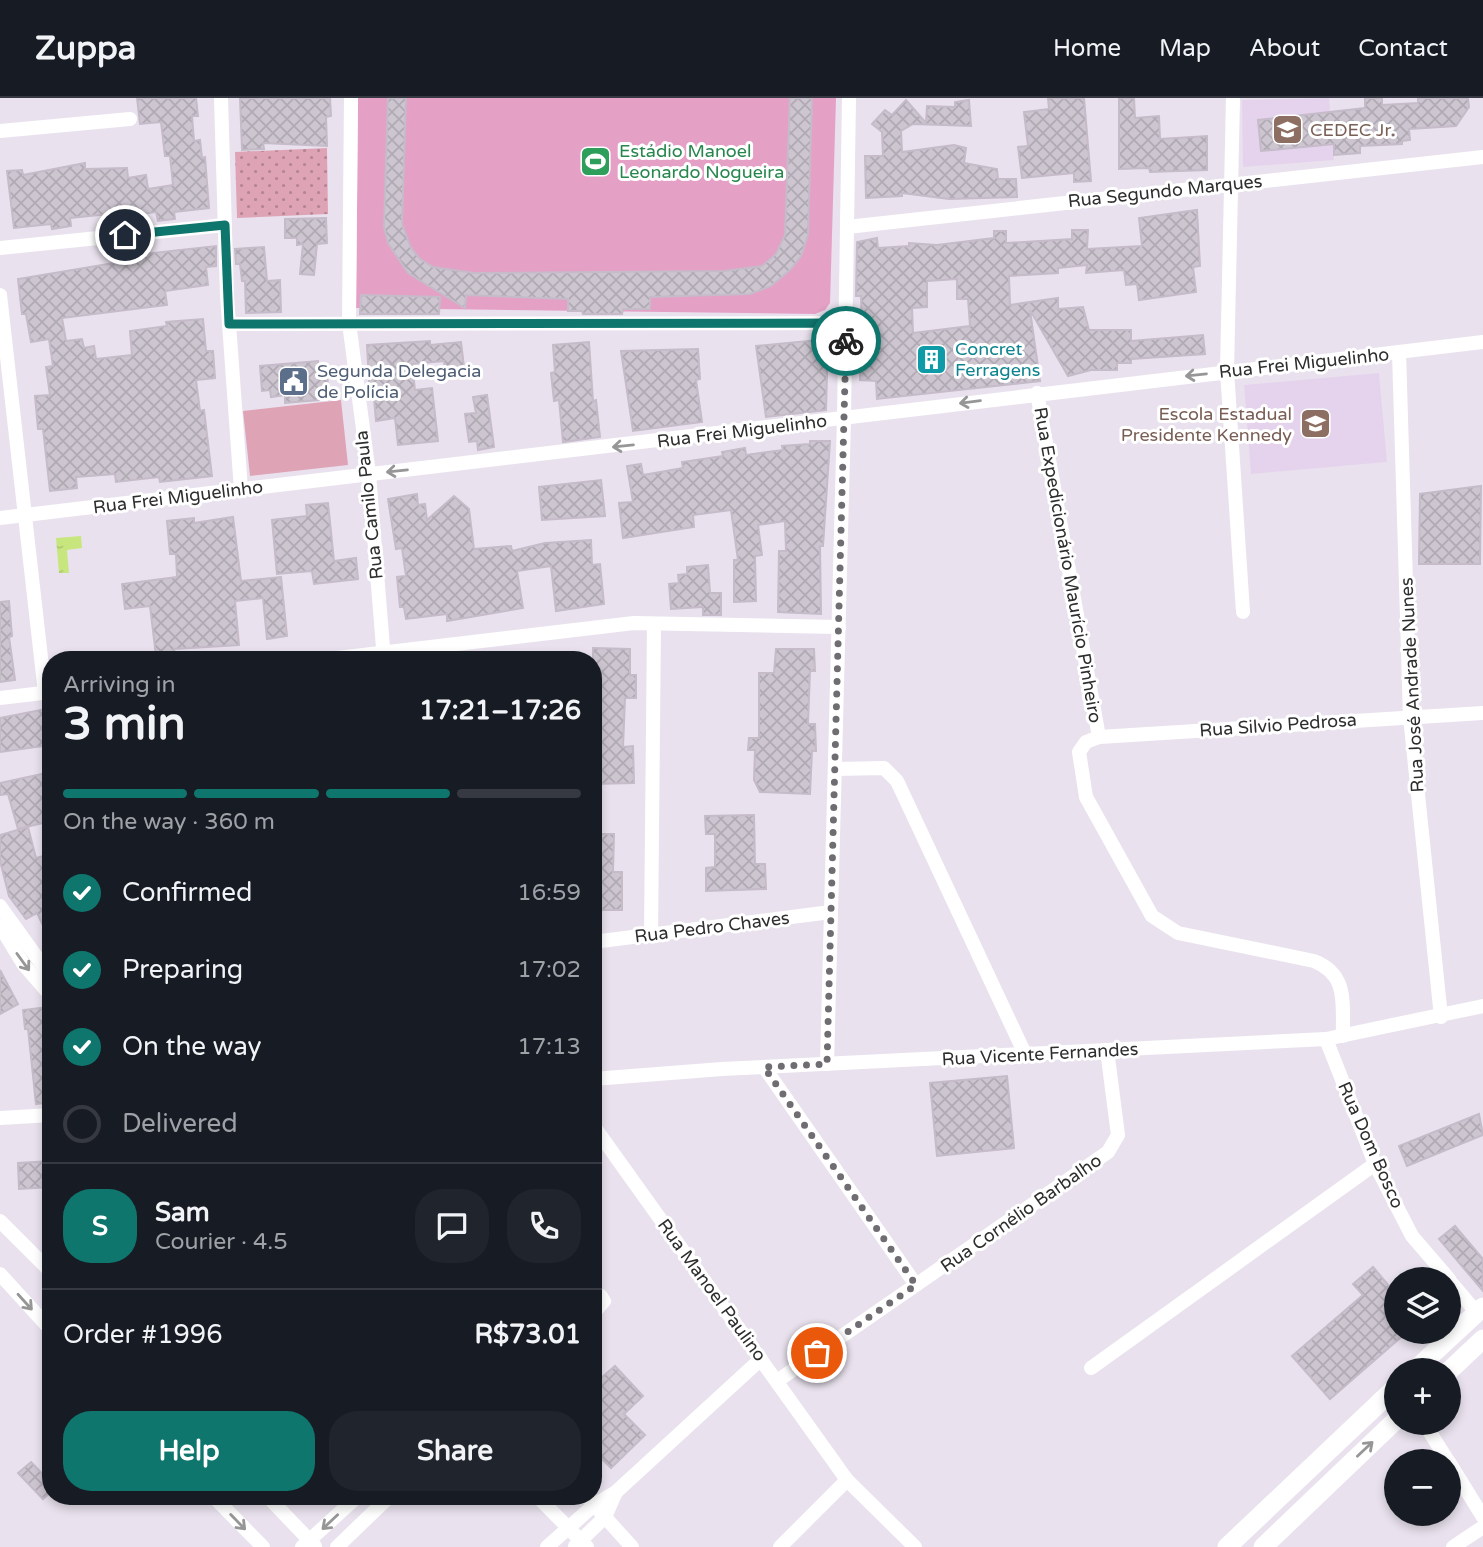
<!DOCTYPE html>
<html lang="en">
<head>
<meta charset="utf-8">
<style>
	body { margin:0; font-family:"Varela Round",sans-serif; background:#20242c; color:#f1f3f6; height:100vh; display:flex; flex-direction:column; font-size:26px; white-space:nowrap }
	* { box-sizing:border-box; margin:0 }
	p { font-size:23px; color:#9ea1a6 }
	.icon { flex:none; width:38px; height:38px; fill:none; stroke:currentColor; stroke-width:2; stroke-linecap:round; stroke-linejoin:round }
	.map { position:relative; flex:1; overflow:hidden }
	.drawer { position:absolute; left:42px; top:553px; width:560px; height:854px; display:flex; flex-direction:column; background:#171b24; border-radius:28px; box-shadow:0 4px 10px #0003 }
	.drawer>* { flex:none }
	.buttons { position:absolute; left:1384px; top:1169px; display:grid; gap:14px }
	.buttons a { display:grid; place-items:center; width:77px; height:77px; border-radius:50%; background:#171b24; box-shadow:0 4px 10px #0003; font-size:35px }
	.pin { position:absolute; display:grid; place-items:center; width:60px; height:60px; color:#fff; margin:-30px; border:4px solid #fff; border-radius:50%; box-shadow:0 2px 7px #0007 }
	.courier { position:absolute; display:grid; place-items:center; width:70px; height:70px; margin:-35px; border:5px solid #0f766e; border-radius:50%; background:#fff; color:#222; box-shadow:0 2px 9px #0007 }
	.summary em { font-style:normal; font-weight:700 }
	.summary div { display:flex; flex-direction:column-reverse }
	.summary { display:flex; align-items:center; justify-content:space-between; height:119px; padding:0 21px }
	h1 { font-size:46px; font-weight:700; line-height:52px }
	.bar { display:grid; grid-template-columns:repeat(4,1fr); gap:10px 7px; align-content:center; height:84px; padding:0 21px }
	.bar i { height:9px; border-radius:5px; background:#363941 }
	.bar .selected { background:#0f766e }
	.bar p { grid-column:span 4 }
	.line { display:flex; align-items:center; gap:18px; padding:0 21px; border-top:2px solid #363941 }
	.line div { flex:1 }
	.round { display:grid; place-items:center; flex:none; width:74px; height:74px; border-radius:28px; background:#20242c }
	ol { padding:0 21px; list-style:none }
	li { display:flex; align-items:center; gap:21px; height:77px }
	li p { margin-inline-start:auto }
	li .icon { padding:7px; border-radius:50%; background:#0f766e; color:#fff; stroke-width:4 }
	li:last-child { color:#9ea1a6 }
	li i { width:38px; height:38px; border:4px solid #363941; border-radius:50% }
	.button { display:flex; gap:14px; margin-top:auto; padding:14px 21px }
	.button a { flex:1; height:80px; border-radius:28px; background:#0f766e; color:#fff; font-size:28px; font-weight:700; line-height:80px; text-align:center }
	.button a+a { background:#20242c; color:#f1f3f6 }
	header { display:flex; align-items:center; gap:42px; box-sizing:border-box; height:98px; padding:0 35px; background:#171b24; border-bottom:2px solid #363941 }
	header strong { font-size:33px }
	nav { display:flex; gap:38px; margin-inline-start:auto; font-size:24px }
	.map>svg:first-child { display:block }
	.education { fill:#e5d3ed }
	.grass { fill:url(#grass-dots) }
	.park { fill:#dfa3b6 }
	.pitch { fill:#e5a0c6 }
	.water { fill:url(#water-ripples) }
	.building { fill:url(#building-cross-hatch); stroke:#c5bbc9; stroke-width:2; fill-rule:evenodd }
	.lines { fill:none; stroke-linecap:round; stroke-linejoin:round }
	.minor { stroke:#fff; stroke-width:14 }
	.secondary { stroke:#fff; stroke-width:19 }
	.oneway { stroke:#969696 }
	.done { stroke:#6f6d71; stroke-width:7; stroke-dasharray:0 12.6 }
	.route { stroke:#0f766e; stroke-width:9 }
	.labels { text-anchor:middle; stroke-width:6; stroke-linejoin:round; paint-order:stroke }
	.education-label { font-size:18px; fill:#785e54; stroke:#fff; text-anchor:start }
	.leisure-label { font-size:18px; fill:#27864d; stroke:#fff; text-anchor:start }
	.street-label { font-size:18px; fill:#2e2e2e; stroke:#fff }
	.culture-label { font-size:18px; fill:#0d838f; stroke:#fff; text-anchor:start }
	.service-label { font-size:18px; fill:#4e5e75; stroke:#fff; text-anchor:start }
</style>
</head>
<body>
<header>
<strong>Zuppa</strong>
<nav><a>Home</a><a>Map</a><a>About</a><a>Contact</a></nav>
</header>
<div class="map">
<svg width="1483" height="1449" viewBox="0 0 1483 1449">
	<defs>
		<pattern id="grass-dots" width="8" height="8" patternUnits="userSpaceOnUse" patternTransform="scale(1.75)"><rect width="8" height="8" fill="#dfa3b6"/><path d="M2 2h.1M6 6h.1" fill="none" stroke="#b58594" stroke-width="1.8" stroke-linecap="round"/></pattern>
		<pattern id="water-ripples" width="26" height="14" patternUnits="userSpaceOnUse" patternTransform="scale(1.75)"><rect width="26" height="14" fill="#c8e67e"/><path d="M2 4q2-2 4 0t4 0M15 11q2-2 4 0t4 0" fill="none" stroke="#acc66d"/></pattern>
		<pattern id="building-cross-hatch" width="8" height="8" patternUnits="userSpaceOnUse" patternTransform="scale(1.75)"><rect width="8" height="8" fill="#cdc6d1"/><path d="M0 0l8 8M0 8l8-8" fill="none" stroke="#b0aab4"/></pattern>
	</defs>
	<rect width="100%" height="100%" fill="#e9e2ee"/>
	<g class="education">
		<polygon points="1329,0 1334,62 1243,69 1242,2"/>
		<polygon points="1379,275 1387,364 1251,376 1244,287"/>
	</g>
	<polygon class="grass" points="327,50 328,116 237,120 235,54"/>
	<polygon class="park" points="341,302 348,367 250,378 243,313"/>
	<polygon class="pitch" points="358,0 836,0 830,205 825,212 815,216 356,210"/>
	<polygon class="water" points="81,438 82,450 67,452 69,475 59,475 56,440"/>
	<g class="building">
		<polygon points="137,0 196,0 198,18 192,18 194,43 200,42 202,60 205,59 209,110 174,114 175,121 158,123 156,114 120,119 119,115 70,120 71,128 52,131 51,126 14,130 7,73 22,72 23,77 85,65 85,71 127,70 128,80 146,77 148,91 173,87 170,58 165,58 161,24 140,26"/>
		<polygon points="240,0 330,0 331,18 326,19 327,48 263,45 264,51 242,52"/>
		<polygon points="388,0 406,0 402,126 411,150 420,161 433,169 474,175 725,173 762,168 776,156 785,137 790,0 812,0 808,137 801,158 790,172 771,188 750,196 650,199 650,211 623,211 622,216 583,216 582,213 568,213 568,201 466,197 465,210 408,175 388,145 384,129"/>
		<polygon points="1048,0 1084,0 1091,83 1074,84 1074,75 1022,80 1018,49 1028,48 1024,14 1049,11"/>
		<polygon points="1119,0 1134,0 1135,20 1159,18 1160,41 1207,38 1207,72 1150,74 1149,70 1119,71"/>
		<polygon points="1365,0 1382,0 1382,7 1418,5 1418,0 1468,0 1469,9 1456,28 1409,31 1410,42 1402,43 1402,46 1360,48 1360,55 1334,57 1334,46 1261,53 1258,22 1365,10"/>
		<polygon points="906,2 926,25 927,8 955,9 955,4 969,2 971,28 913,26 901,33 902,54 954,47 966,50 964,65 997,71 998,81 1016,81 1017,99 949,101 902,95 902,98 866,100 865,58 883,58 882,34 872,26 885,12 892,17"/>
		<path d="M 1197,112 L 1200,168 L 1193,169 L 1196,194 L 1139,202 L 1137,186 L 1126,187 L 1124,172 L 1086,175 L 1087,167 L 1058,170 L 1058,175 L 1009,178 L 1010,207 L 1058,200 L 1058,211 L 1083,209 L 1089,232 L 1131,232 L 1131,243 L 1203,237 L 1205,256 L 1131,261 L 1131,265 L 1117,265 L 1117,272 L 1091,272 L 1068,278 L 1030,212 L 1040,283 L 877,301 L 876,283 L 860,282 L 862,237 L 861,198 L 856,198 L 857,144 L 877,140 L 878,150 L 909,148 L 909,145 L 937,147 L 994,140 L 994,133 L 1006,133 L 1006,145 L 1072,141 L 1072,132 L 1088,132 L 1087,151 L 1142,148 L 1139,120 ZM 957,181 L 957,201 L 968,201 L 970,228 L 913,235 L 912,210 L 927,209 L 927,183 Z"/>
		<polygon points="326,120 327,145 317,146 314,177 300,176 303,146 297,147 297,140 285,140 285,121"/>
		<polygon points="216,148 216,168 206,169 208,187 165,193 167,207 62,220 66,243 82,241 84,250 94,248 96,261 132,257 130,233 167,228 166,224 203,221 206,253 213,253 215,280 196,282 200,313 204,312 212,378 160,384 159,379 116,384 115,376 76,379 77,390 50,393 43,331 38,331 35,298 50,297 46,269 53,268 49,241 31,244 26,216 22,216 18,181 126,163 125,158"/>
		<polygon points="264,149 267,183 280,182 281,214 246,215 245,183 242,183 240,166 236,166 235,151"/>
		<polygon points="361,197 440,199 439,216 360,216"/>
		<polygon points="828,241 826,312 766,319 756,248"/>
		<polygon points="430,243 430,247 461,244 464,269 445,271 444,263 412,266 415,292 432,290 438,343 398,347 395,320 376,323 374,300 370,301 367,247"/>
		<polygon points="589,244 593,303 596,302 600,339 563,344 559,302 554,303 551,275 555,274 553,247"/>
		<polygon points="698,251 700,281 696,282 702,324 633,333 621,253"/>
		<polygon points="318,263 319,273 327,272 328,292 319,293 319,302 285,305 285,297 271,299 270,292 262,293 260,268"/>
		<polygon points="487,297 494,349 478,352 477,343 469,344 465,316 476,315 473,299"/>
		<polygon points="810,343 830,343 823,448 820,448 821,516 778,514 779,453 786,453 785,423 758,427 762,457 755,458 756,503 734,504 734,462 738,462 731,412 693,417 694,429 623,440 619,405 633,404 627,368 641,366 643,377 683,370 682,364 723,358 722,354 745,350 746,357 783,352 782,348 810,346"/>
		<polygon points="601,382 605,418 542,422 539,389"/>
		<polygon points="1481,388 1480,466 1419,466 1420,396"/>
		<polygon points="417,396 418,407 425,406 427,422 454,398 469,411 474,451 511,448 512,453 545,445 591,442 592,467 600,466 604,506 556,513 551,468 517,473 523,510 447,523 447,516 406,521 404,509 400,509 397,479 406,478 402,450 396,451 388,401"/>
		<polygon points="328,405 334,463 356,460 358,481 314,486 312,473 277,476 272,422 307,418 306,407"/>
		<polygon points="233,419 241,483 281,479 287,538 267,541 263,500 235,503 239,547 174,551 175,556 156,558 150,508 125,511 122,486 177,479 176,456 170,456 167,423 194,420 194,425"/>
		<polygon points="708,467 710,495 721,495 721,517 703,517 703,509 671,511 669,486 679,485 678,477 687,476 687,469"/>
		<polygon points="9,503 12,538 9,539 15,582 0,584 0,504"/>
		<polygon points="593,550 630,551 630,577 636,577 636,600 625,600 623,649 633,648 634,685 593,686"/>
		<polygon points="776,551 814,551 815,573 810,573 808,626 815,626 816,653 812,653 810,696 760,694 754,682 755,652 748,652 749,640 759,640 759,575 774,575"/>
		<polygon points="51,610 51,647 0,654 0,620"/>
		<polygon points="51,674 51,723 18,731 8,696 0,697 0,685"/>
		<polygon points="754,717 755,766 765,766 766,791 706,793 706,770 715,769 715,736 706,736 705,718"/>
		<polygon points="28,729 36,760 51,756 51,844 37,815 26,821 9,798 0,763 0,737"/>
		<polygon points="593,736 614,736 613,774 622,774 622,812 593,812"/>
		<polygon points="0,872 18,906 0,916"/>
		<polygon points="47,909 51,961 46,962 51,1004 36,1006 28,931 25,931 23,912"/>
		<polygon points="1007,978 1014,1050 937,1058 930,985"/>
		<polygon points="1479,1016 1483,1037 1407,1068 1399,1048"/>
		<polygon points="51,1063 51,1089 19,1091 18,1065"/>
		<polygon points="1455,1128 1483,1161 1483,1193 1439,1141"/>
		<polygon points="1373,1169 1396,1196 1396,1234 1407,1234 1330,1301 1292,1258 1363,1197 1353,1186"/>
		<polygon points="615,1268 643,1298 624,1316 645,1337 611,1370 593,1352 593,1287"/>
		<polygon points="31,1364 51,1385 51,1394 43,1401 18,1375"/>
	</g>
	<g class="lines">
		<g class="minor">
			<polyline points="221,0 227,198 241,392"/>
			<polyline points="351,0 349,225 369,376 384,562"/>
			<polyline points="1233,0 1227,273 1243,514"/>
			<polyline points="0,33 130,21"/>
			<polyline points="847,129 1483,59"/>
			<polyline points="0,150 225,127"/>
			<polyline points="0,197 45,595"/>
			<polyline points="229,226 846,225"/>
			<polyline points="1399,254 1410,619 1441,919"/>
			<polyline points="1037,295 1099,639"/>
			<polyline points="0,420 1483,244"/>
			<polyline points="321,562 634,525 839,529"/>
			<polyline points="0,600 51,594"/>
			<polyline points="835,671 884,670 897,683 1025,956"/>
			<polyline points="0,808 51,879"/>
			<polyline points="0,828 24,867 51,898"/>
			<polyline points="651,837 654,526"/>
			<polyline points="593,844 831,814"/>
			<path d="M 1343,938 C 1342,906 1349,877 1314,863 L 1178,835 L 1152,818 L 1086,699 L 1079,654 L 1086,644 L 1099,639 L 1483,615"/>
			<polyline points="1326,941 1375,1066 1412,1138 1449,1181"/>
			<polyline points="827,966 844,320 849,0"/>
			<polyline points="764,969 916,1187"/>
			<polyline points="593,981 722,971 1326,941 1483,908"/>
			<polyline points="0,1020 51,1017"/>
			<polyline points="593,1027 847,1382 915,1449"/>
			<polyline points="0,1123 51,1174"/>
			<polyline points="0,1176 51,1232"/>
			<polyline points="1449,1182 1477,1215"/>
			<polyline points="593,1198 601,1198 604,1203 593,1216"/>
			<polyline points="1091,1270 1375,1066"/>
			<polyline points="777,1283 1108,1054 1118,1037 1107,952"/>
			<polyline points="1424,1325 1448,1363"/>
			<polyline points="1449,1364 1483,1419"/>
			<polyline points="213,1398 263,1449"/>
			<polyline points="267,1398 315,1448"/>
			<polyline points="537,1398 587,1449"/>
			<polyline points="586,1398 632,1449"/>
			<polyline points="575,1448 605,1419 616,1394"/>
			<polyline points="302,1449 358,1398"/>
			<polyline points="337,1449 390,1398"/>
			<polyline points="547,1449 594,1407 616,1394 761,1261"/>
			<polyline points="780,1449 847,1382"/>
			<polyline points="1453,1449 1483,1429"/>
		</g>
		<g class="secondary">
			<polyline points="1415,1272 1483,1209"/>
			<polyline points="1449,1273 1483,1241"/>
			<polyline points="1227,1449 1396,1289"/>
			<polyline points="1263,1449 1396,1322"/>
		</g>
	</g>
	<defs><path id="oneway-shaft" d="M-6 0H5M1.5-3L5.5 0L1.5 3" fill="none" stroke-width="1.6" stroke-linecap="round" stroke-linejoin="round" transform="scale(1.75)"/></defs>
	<g class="oneway">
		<use href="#oneway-shaft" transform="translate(1196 277) rotate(174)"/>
		<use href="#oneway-shaft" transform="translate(970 304) rotate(173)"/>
		<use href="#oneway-shaft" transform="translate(623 348) rotate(174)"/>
		<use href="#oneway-shaft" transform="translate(397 373) rotate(174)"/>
		<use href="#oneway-shaft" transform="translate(23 864) rotate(54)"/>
		<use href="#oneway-shaft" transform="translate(25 1204) rotate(48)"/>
		<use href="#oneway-shaft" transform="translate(1365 1351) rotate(-43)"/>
		<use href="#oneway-shaft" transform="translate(238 1424) rotate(46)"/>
		<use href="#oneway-shaft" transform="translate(330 1424) rotate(137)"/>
	</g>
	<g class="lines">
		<polyline class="done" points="817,1255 916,1187 764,969 827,966 846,243"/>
		<polyline class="route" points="125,137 225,127 229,226 846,225 846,243"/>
	</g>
	<defs>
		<symbol id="school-square" viewBox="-11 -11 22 22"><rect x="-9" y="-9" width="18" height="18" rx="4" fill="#8d6e63" stroke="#fff"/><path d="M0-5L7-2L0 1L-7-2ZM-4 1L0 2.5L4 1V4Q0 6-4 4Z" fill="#fff"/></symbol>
		<symbol id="stadium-square" viewBox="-11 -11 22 22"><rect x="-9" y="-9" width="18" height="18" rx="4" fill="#2e9e5b" stroke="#fff"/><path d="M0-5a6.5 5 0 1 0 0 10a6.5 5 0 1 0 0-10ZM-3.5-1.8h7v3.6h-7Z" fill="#fff"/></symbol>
		<symbol id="building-square" viewBox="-11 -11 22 22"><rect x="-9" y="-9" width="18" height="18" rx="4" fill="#0f9aa8" stroke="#fff"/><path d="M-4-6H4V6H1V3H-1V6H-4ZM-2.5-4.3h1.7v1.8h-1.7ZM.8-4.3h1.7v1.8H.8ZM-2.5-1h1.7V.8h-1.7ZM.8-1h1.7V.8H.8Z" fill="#fff"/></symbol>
		<symbol id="civic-square" viewBox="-11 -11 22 22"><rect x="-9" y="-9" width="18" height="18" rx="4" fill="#5c6f8a" stroke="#fff"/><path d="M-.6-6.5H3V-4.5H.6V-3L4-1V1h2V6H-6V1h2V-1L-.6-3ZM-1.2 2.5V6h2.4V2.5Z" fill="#fff"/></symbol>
	</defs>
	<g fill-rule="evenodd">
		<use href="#school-square" x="1270" y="14" width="35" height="35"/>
		<use href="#stadium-square" x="578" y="46" width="35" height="35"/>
		<use href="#building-square" x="914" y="244" width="35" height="35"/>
		<use href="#civic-square" x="276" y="266" width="35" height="35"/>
		<use href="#school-square" x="1298" y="308" width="35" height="35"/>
	</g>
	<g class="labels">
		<g class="education-label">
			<text x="1310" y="38">CEDEC Jr.</text>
			<text x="1292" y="322" text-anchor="end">Escola Estadual<tspan x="1292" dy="21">Presidente Kennedy</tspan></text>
		</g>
		<g class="leisure-label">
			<text x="619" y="59">Estádio Manoel<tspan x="619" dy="21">Leonardo Nogueira</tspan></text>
		</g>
		<g class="street-label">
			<text transform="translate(1165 93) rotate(-6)" y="6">Rua Segundo Marques</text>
			<text transform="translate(1304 265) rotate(-6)" y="6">Rua Frei Miguelinho</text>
			<text transform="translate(742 333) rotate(-7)" y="6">Rua Frei Miguelinho</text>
			<text transform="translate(178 399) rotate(-7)" y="6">Rua Frei Miguelinho</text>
			<text transform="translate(369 407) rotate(-96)" y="6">Rua Camilo Paula</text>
			<text transform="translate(1068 467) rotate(80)" y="6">Rua Expedicionário Maurício Pinheiro</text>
			<text transform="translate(1412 587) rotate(-93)" y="6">Rua José Andrade Nunes</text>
			<text transform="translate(1278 627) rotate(-4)" y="6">Rua Silvio Pedrosa</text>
			<text transform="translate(712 829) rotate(-7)" y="6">Rua Pedro Chaves</text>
			<text transform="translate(1040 956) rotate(-3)" y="6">Rua Vicente Fernandes</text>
			<text transform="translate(1371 1047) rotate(66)" y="6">Rua Dom Bosco</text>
			<text transform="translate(1021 1115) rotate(-35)" y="6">Rua Cornélio Barbalho</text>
			<text transform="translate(712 1192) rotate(54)" y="6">Rua Manoel Paulino</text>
		</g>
		<g class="culture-label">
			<text x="955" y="257">Concret<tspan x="955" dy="21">Ferragens</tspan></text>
		</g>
		<g class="service-label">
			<text x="317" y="279">Segunda Delegacia<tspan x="317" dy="21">de Polícia</tspan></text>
		</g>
	</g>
</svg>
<div class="buttons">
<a><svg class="icon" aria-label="layers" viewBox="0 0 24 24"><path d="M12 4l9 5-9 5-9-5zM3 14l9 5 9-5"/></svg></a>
<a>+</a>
<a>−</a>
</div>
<div class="pin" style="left:817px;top:1255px;background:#ea580c"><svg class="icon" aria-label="bag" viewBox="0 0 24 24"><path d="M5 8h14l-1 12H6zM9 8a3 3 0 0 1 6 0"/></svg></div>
<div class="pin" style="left:125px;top:137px;background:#1f2937"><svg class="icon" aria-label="home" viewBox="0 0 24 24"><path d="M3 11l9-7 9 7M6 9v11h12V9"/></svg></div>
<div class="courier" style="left:846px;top:243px"><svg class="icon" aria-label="bike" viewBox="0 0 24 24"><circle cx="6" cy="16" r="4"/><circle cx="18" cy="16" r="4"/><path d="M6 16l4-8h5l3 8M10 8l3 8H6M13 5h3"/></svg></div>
<section class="drawer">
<div class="summary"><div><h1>3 min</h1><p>Arriving in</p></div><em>17:21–17:26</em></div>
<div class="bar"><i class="selected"></i><i class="selected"></i><i class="selected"></i><i></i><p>On the way · 360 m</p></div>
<ol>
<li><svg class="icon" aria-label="check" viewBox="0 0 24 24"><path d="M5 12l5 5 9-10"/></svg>Confirmed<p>16:59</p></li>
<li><svg class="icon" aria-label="check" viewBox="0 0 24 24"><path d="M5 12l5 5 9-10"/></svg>Preparing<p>17:02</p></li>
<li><svg class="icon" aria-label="check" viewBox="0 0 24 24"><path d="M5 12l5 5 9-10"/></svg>On the way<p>17:13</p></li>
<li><i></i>Delivered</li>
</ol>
<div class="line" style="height:126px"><b class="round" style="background:#0f766e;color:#fff">S</b><div><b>Sam</b><p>Courier · 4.5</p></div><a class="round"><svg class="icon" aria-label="chat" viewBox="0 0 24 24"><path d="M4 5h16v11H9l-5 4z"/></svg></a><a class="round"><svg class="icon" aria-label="phone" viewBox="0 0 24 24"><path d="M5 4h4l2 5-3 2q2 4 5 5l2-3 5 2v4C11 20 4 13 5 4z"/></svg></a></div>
<div class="line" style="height:91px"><div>Order #1996</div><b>R$73.01</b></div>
<div class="button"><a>Help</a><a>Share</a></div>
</section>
</div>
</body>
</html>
